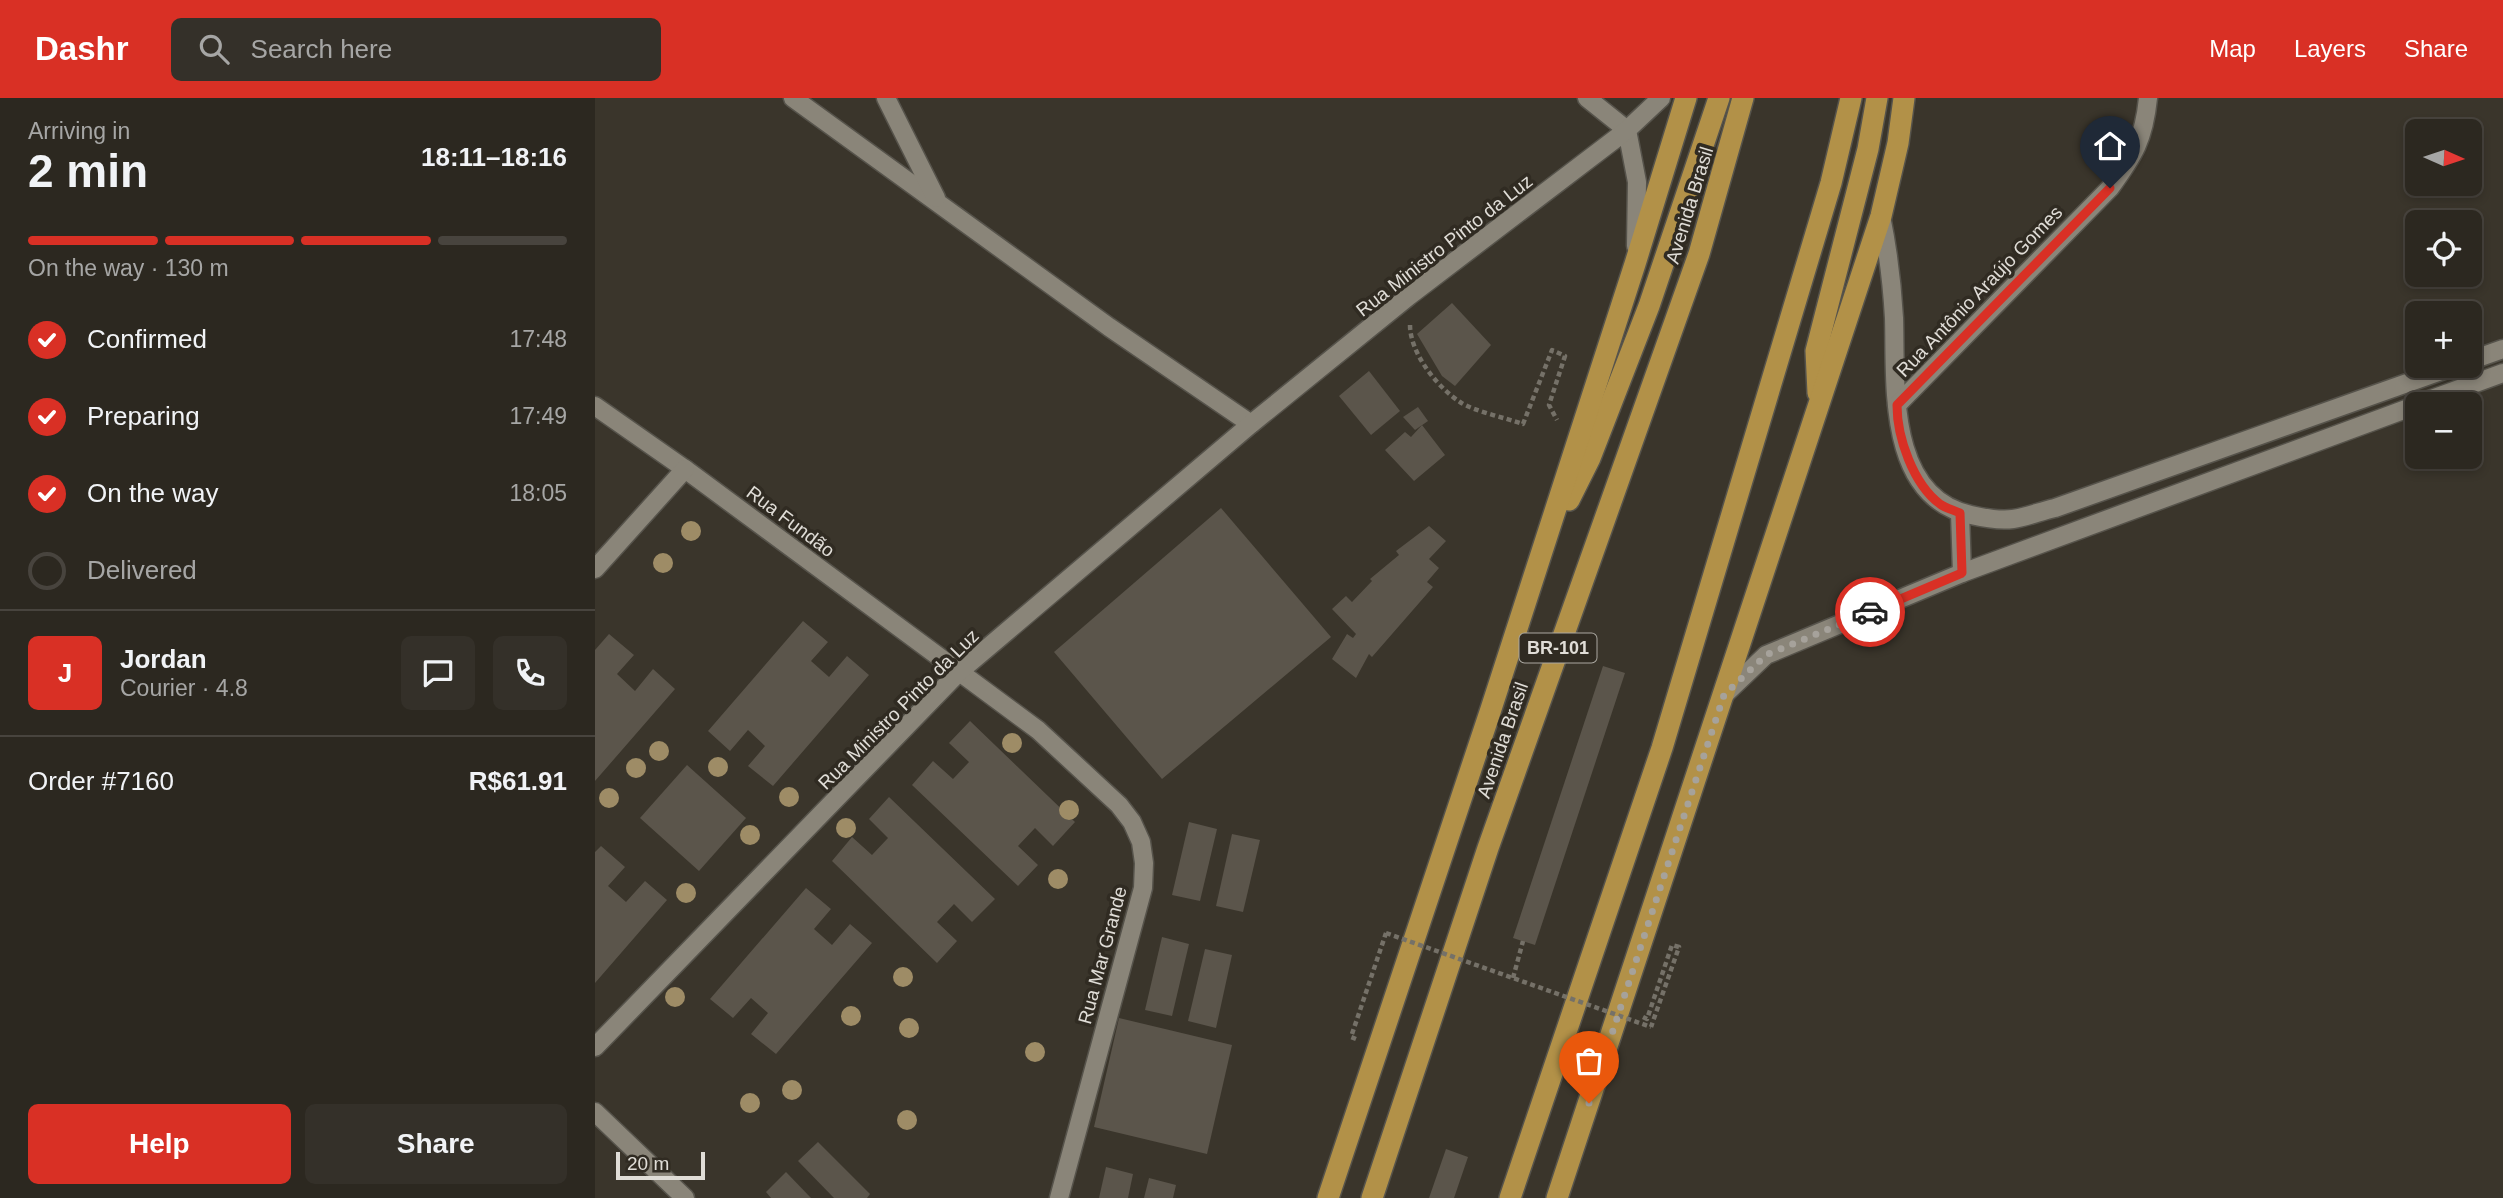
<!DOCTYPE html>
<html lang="en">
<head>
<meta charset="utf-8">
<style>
	body { margin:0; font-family:Arial,sans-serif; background:#343029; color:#f1f3f6; height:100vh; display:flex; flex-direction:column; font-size:26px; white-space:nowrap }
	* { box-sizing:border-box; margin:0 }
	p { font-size:23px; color:#a6a6a5 }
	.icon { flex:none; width:38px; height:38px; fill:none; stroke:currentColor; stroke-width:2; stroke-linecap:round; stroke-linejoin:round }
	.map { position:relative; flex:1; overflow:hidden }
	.details { display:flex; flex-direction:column; background:#2c2820; width:595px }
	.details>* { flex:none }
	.needle { width:46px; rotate:93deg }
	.tools { position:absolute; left:1810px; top:21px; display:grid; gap:14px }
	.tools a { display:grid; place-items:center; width:77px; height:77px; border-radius:10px; background:#2c2820; box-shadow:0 4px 10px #0003,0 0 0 2px #48443e; font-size:35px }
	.scale { position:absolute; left:21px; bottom:18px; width:89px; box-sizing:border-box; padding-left:7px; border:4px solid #e0ddd7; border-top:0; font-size:19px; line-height:24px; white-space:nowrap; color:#e0ddd7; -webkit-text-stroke:5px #302b22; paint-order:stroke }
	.pin { position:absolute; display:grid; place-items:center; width:60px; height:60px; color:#fff; margin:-72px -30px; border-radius:50% 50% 50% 0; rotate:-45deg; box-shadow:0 0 7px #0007 }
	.pin .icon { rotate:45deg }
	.courier { position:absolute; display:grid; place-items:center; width:70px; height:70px; margin:-35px; border:5px solid #d93025; border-radius:50%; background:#fff; color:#222; box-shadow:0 2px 9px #0007 }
	.headline em { font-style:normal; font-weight:700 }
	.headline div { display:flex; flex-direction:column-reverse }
	.headline { display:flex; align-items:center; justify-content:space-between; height:119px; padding:0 28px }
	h1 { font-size:46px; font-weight:700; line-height:52px }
	.bar { display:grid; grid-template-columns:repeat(4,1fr); gap:10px 7px; align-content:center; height:84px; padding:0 28px }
	.bar i { height:9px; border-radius:5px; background:#48443e }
	.bar .current { background:#d93025 }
	.bar p { grid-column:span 4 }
	.line { display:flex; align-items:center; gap:18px; padding:0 28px; border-top:2px solid #48443e }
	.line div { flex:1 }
	.round { display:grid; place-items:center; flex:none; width:74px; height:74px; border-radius:10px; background:#343029 }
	ol { padding:0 28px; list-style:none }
	li { display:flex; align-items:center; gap:21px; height:77px }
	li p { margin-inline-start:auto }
	li .icon { padding:7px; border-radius:50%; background:#d93025; color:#fff; stroke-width:4 }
	li:last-child { color:#a6a6a5 }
	li i { width:38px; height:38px; border:4px solid #48443e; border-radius:50% }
	.action { display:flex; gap:14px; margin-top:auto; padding:14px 28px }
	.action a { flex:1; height:80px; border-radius:10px; background:#d93025; color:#fff; font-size:28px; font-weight:700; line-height:80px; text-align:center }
	.action a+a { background:#343029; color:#f1f3f6 }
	header { display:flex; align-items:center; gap:42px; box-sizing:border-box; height:98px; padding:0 35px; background:#d93025; color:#fff }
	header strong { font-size:33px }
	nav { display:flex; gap:38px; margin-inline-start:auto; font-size:24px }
	.search { width:490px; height:63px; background:#343029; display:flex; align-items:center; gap:18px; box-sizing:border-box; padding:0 24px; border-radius:10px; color:#a6a6a5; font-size:26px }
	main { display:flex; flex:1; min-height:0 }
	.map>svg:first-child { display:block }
	.building { fill:#5b554b }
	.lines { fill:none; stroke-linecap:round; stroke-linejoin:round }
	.minor-casing { stroke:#56534b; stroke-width:21 }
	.highway-casing { stroke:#56534b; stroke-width:24 }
	.path { stroke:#757168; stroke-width:4.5; stroke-dasharray:5 3.5; stroke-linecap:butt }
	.minor { stroke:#8a8579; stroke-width:18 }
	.highway { stroke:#b29148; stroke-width:21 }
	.path-bridge { stroke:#757168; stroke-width:4.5; stroke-dasharray:5 3.5; stroke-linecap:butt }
	.tree { fill:#9e8c66 }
	.done { stroke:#a6a29b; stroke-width:7; stroke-dasharray:0 12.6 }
	.route { stroke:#d93025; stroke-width:9 }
	.labels { text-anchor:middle; stroke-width:7; stroke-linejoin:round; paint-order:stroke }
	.shield { fill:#302b22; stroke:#aba8a1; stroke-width:2 }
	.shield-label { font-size:18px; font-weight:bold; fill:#e0ddd7 }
	.street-label { font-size:19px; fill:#e0ddd7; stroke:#302b22 }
</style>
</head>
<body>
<header>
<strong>Dashr</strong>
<div class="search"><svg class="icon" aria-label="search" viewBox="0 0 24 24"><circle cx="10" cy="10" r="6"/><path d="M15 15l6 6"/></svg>Search here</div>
<nav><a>Map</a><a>Layers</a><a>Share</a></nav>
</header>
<main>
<section class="details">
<div class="headline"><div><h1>2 min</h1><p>Arriving in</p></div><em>18:11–18:16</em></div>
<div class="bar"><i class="current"></i><i class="current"></i><i class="current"></i><i></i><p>On the way · 130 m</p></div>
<ol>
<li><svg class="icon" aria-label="check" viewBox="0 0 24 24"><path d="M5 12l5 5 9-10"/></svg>Confirmed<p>17:48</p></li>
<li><svg class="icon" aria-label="check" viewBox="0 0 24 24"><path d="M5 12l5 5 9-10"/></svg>Preparing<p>17:49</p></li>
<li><svg class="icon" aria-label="check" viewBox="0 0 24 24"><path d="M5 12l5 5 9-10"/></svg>On the way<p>18:05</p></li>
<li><i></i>Delivered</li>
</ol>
<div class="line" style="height:126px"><b class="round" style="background:#d93025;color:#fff">J</b><div><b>Jordan</b><p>Courier · 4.8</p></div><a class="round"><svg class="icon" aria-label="chat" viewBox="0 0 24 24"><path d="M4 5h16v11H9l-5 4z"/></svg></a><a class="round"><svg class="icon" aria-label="phone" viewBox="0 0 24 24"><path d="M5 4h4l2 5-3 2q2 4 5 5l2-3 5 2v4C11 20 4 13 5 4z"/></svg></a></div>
<div class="line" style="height:91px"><div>Order #7160</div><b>R$61.91</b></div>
<div class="action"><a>Help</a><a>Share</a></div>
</section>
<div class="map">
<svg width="1908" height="1100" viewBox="0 0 1908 1100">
	<rect width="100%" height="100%" fill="#3a352b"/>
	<g class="building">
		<polygon points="857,205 896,247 860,288 847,278 822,236"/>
		<polygon points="774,273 805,313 776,337 744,298"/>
		<polygon points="823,309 833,323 820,332 808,319"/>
		<polygon points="827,327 850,357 819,383 790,352 810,334 816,339"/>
		<polygon points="626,410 736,539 567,681 459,554"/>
		<polygon points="834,428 851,443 834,461 844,470 832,484 838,489 777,559 774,556 761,580 737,561 752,536 758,540 761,536 737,511 751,498 757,504 777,483 775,481 804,457 801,453"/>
		<polygon points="208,523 233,544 216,563 234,579 252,558 274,577 178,688 153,668 170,648 153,632 135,653 113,633"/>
		<polygon points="14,536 39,557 22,576 40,593 58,571 80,591 0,683 0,552"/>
		<polygon points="1008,568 1030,575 940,847 918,840"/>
		<polygon points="375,623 480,724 458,748 440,730 423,748 443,767 423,788 317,687 338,663 358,681 374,664 354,645"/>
		<polygon points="92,667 151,720 104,773 45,720"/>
		<polygon points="294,699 400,801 377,824 359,806 342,824 362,843 342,865 237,763 257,739 277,757 293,740 274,721"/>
		<polygon points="594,724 622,731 605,803 577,797"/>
		<polygon points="637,736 665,742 648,814 621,808"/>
		<polygon points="6,748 30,769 13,788 31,804 50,783 72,802 0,885 0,754"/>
		<polygon points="211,790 236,811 219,831 237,847 255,826 277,845 181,956 156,936 173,915 156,900 138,920 115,901"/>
		<polygon points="567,839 594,846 577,918 550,912"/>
		<polygon points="610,851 637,857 621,930 593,923"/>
		<polygon points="524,920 637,947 612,1056 499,1029"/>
		<polygon points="223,1044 275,1096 272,1100 239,1100 203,1063"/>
		<polygon points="851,1051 873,1059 859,1100 834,1100"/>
		<polygon points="511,1069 538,1076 533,1100 504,1100"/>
		<polygon points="191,1074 216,1100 176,1100 171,1094"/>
		<polygon points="554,1080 581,1087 578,1100 549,1100"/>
	</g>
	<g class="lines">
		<defs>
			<g id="minor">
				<polyline points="198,0 514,229 656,326"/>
				<polyline points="291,0 341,100"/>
				<polyline points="992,0 1032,32 1042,84 1041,148"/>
				<path d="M 1286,118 C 1293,152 1297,185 1299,220 C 1301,286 1291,399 1376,417 C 1389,420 1404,423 1418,421 C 1432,419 1446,413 1460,410 L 1860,268"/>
				<polyline points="1874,263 1908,251"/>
				<polyline points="1823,306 1908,275"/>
				<path d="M 1302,307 L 1515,90 C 1539,57 1549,41 1553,0"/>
				<polyline points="0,308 90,371 443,632 524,707 537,724 546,744 549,765 548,790 464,1100"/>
				<polyline points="1365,415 1367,475"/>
				<polyline points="0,471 90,371"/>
				<polyline points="1129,597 1171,557 1367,475 1822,307"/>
				<polyline points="0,949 364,574 656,326 814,198 1032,32 1066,0"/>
				<polyline points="0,1014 90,1100"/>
			</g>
			<g id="highway">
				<polyline points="1223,295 1221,253 1273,51 1282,0"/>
				<polyline points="974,402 995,360 1054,208 1124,0"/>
				<polyline points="733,1100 896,611 1040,166 1091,0"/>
				<polyline points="777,1100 893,750 1104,156 1148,0"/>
				<polyline points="915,1100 1067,650 1236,85 1256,0"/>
				<polyline points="962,1100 1286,118 1303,45 1309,0"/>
			</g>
		</defs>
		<use href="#minor" class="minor-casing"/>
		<use href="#highway" class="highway-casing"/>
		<g class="path">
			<path d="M 815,227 C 815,255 842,289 865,304 C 878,313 911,320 928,326 L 957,252 L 970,258 L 954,307 L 962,322"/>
			<polyline points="918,880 928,843"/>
			<polyline points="1048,919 1052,921 1077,847 1084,849 1056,929"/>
			<polyline points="761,941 756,939 791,835"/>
		</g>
		<use href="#minor" class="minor"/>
		<use href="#highway" class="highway"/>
		<polyline class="path-bridge" points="791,835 1056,929"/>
	</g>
	<g class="tree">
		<circle cx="96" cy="433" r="10"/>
		<circle cx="68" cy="465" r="10"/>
		<circle cx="417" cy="645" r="10"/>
		<circle cx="64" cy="653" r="10"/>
		<circle cx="123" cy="669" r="10"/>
		<circle cx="41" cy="670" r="10"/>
		<circle cx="194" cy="699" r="10"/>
		<circle cx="14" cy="700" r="10"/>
		<circle cx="474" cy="712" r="10"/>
		<circle cx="251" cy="730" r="10"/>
		<circle cx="155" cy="737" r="10"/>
		<circle cx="463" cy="781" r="10"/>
		<circle cx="91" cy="795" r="10"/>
		<circle cx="308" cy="879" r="10"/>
		<circle cx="80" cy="899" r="10"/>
		<circle cx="256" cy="918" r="10"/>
		<circle cx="314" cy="930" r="10"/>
		<circle cx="440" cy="954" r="10"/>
		<circle cx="197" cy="992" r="10"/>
		<circle cx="155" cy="1005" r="10"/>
		<circle cx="312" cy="1022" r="10"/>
	</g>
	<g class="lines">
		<polyline class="done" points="994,1005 1129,597 1171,557 1275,514"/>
		<path class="route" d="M 1275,514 L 1367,475 L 1365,415 C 1359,412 1350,410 1345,406 C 1318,386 1302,339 1302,307 L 1515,90"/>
	</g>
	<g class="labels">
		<rect class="shield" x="924.5" y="535.5" width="77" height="29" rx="5"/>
		<g class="shield-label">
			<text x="963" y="556">BR-101</text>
		</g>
		<g class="street-label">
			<text transform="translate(1094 107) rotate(-73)" y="7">Avenida Brasil</text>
			<text transform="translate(849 147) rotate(-38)" y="7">Rua Ministro Pinto da Luz</text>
			<text transform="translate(1384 193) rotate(-46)" y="7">Rua Antônio Araújo Gomes</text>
			<text transform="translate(196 423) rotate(37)" y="7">Rua Fundão</text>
			<text transform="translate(303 611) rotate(-45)" y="7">Rua Ministro Pinto da Luz</text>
			<text transform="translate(907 642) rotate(-71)" y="7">Avenida Brasil</text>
			<text transform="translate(507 857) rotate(-75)" y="7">Rua Mar Grande</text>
		</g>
	</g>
</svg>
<div class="tools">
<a><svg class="needle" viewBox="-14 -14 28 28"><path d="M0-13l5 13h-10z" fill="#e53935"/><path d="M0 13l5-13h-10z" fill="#a6a6a5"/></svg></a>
<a><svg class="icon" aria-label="locate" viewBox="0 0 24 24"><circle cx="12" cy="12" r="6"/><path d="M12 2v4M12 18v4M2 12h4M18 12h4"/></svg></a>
<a>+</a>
<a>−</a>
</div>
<div class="scale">20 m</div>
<div class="pin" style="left:994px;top:1005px;background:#ea580c"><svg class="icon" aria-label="bag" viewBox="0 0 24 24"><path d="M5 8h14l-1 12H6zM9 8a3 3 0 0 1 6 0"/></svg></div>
<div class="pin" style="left:1515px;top:90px;background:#1f2937"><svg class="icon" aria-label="home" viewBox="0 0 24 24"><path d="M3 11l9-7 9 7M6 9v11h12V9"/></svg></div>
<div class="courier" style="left:1275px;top:514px"><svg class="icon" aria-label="car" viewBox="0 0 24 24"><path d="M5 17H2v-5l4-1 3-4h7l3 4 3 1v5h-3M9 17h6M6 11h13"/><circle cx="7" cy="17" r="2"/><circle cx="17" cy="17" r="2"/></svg></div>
</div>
</main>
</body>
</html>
